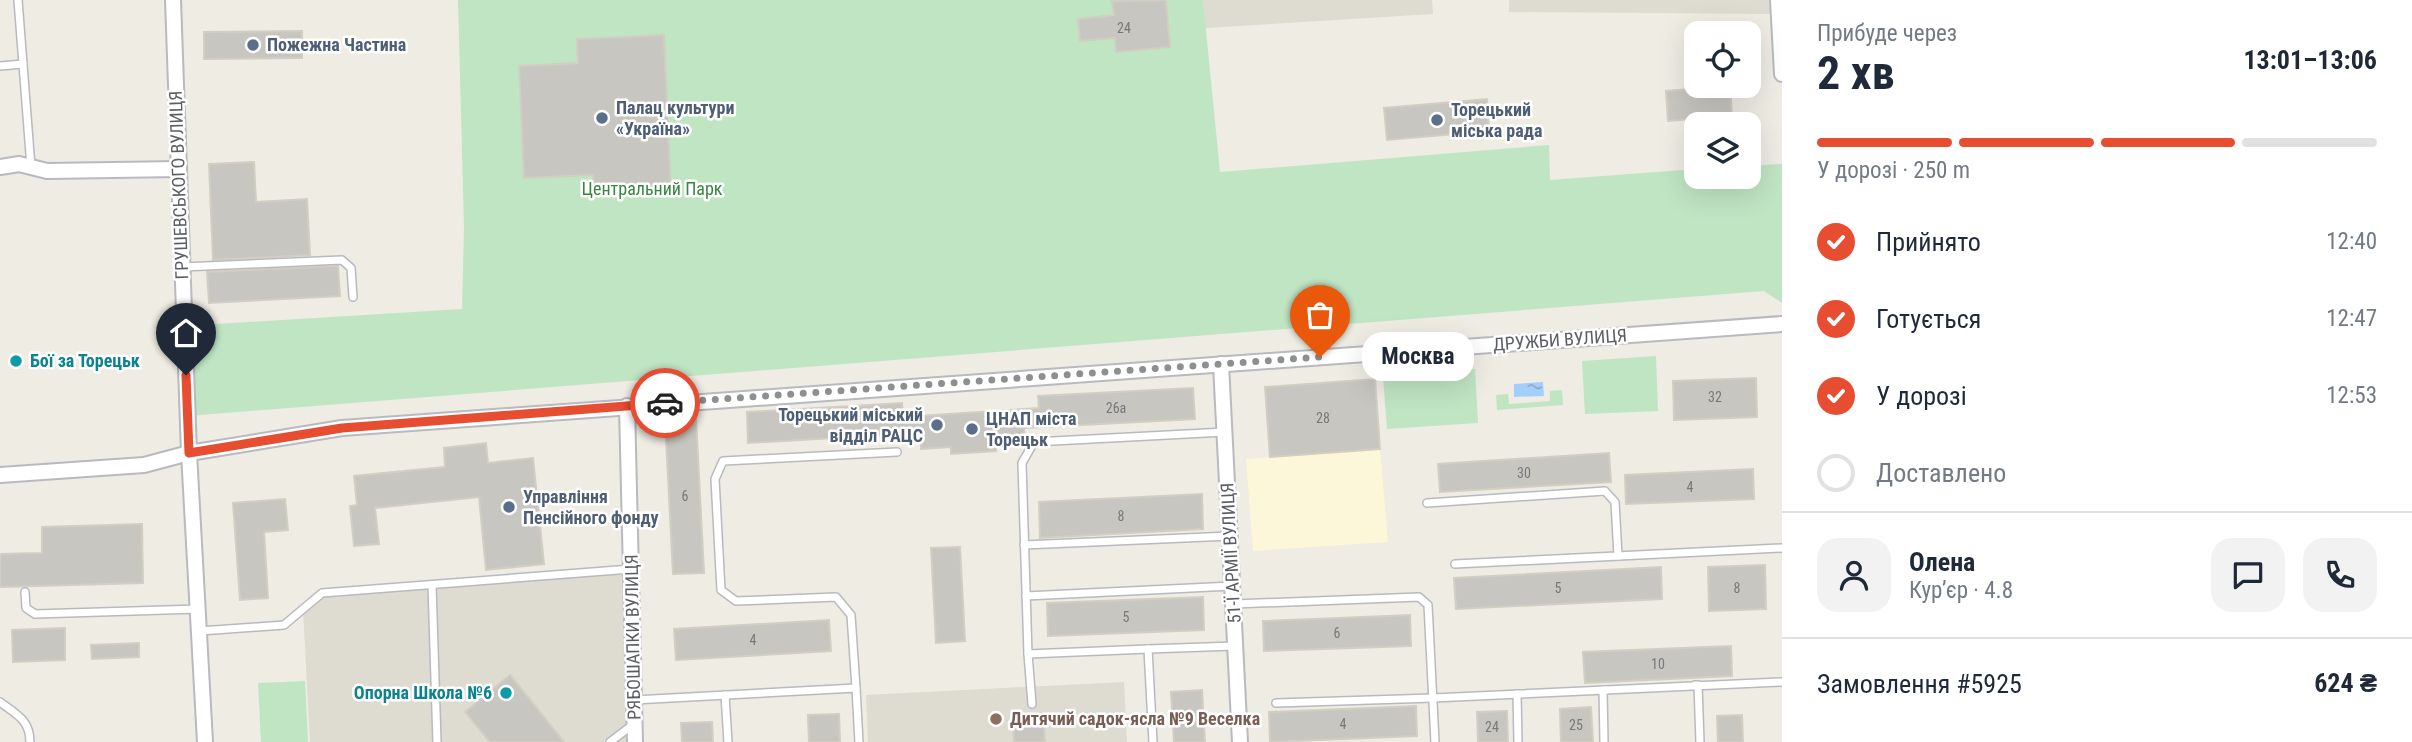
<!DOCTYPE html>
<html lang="uk">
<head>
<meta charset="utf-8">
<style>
	body { margin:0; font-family:"Roboto Condensed",sans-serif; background:#f2f2f3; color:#1f2937; height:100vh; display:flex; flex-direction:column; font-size:26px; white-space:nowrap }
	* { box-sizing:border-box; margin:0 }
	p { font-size:23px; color:#747a83 }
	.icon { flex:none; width:38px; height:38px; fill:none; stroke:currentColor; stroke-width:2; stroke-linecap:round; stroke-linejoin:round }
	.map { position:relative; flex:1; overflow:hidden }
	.sheet { display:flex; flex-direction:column; background:#fff; width:630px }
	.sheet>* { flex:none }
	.buttons { position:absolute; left:1684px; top:21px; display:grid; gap:14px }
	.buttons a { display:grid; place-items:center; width:77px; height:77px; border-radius:14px; background:#fff; box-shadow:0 7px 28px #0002; font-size:35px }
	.pin { position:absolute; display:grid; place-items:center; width:60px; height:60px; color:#fff; margin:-72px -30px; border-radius:50% 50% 50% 0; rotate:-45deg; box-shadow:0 0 7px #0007 }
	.pin .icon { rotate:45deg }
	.courier { position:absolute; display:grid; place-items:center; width:70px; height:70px; margin:-35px; border:5px solid #e64d31; border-radius:50%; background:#fff; color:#222; box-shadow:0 2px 9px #0007 }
	.bubble { position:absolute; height:49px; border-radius:21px; background:#fff; box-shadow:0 7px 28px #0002; font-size:23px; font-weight:700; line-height:49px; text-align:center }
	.summary em { font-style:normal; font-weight:700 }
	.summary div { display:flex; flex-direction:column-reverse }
	.summary { display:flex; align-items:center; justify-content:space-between; height:119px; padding:0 35px }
	h1 { font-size:46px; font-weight:700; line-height:52px }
	.bar { display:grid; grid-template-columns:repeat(4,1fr); gap:10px 7px; align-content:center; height:84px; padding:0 35px }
	.bar i { height:9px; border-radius:5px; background:#e0e1e3 }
	.bar .on { background:#e64d31 }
	.bar p { grid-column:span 4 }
	.line { display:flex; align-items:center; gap:18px; padding:0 35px; border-top:2px solid #e0e1e3 }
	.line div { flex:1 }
	.round { display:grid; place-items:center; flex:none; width:74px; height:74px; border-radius:21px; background:#f2f2f3 }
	ol { padding:0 35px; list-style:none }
	li { display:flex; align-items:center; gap:21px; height:77px }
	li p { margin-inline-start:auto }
	li .icon { padding:7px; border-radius:50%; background:#e64d31; color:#fff; stroke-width:4 }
	li:last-child { color:#747a83 }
	li i { width:38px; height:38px; border:4px solid #e0e1e3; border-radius:50% }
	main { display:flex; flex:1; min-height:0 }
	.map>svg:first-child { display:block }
	.commercial { fill:#fdf7d9 }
	.education { fill:#dedbd1 }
	.green { fill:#c0e5c3 }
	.water { fill:url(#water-ripples) }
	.building { fill:#c8c6c0; stroke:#d2cec2; stroke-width:2 }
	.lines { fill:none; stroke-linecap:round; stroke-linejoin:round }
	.lane-casing { stroke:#b8babf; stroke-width:10 }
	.street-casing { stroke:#b8babf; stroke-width:18 }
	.lane { stroke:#fff; stroke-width:7 }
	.street { stroke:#fff; stroke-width:14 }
	.done { stroke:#8e9090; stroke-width:7; stroke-dasharray:0 12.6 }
	.route { stroke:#e64d31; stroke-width:9 }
	.service-dot { fill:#5c6f8a; stroke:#fff; stroke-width:2.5 }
	.culture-dot { fill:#0f9aa8; stroke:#fff; stroke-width:2.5 }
	.education-dot { fill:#8d6e63; stroke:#fff; stroke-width:2.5 }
	.labels { text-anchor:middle; stroke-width:5; stroke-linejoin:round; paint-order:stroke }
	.number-label { font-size:14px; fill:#76787b }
	.service-label { font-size:18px; font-weight:bold; fill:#4e5e75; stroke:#fff; text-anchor:start }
	.street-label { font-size:18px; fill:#5b5e64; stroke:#fff }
	.park-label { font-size:18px; fill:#378641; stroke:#fff }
	.culture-label { font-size:18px; font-weight:bold; fill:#0d838f; stroke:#fff; text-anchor:start }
	.education-label { font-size:18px; font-weight:bold; fill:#785e54; stroke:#fff; text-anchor:start }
</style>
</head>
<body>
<main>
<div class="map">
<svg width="1782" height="742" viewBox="0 0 1782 742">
	<defs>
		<pattern id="water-ripples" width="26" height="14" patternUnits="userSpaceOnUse" patternTransform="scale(1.75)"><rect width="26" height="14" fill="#a4cffd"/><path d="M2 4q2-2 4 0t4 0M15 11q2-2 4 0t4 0" fill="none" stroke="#89abd0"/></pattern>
	</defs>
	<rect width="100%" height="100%" fill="#eeece3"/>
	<polygon class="commercial" points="1380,449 1388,542 1253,551 1246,459"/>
	<g class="education">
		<polygon points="1203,0 1432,0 1433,14 1205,28"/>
		<polygon points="1509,0 1773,0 1774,14 1509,12"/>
		<polygon points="631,569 634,742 310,742 303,609 322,593"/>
		<polygon points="1124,682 1127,742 868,742 866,695"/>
	</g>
	<g class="green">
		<polygon points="458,0 1203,0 1220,172 1549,145 1550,180 1696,169 1696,177 1748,177 1748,166 1782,164 1782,303 1764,291 188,416 184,326 462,309 464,227"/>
		<polygon points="1656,356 1658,411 1585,414 1582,361"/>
		<polygon points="1475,369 1478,423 1387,429 1383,376"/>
		<polygon points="1562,390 1563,405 1497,410 1496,395 1508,394 1509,404 1550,401 1550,391"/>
		<polygon points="305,681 308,742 261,742 258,683"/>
	</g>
	<polygon class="water" points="1543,382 1544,396 1514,397 1514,384"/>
	<g class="building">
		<polygon points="1166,0 1170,47 1116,52 1115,38 1080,41 1078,19 1114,15 1112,1"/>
		<polygon points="302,31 302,58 204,59 204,32"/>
		<polygon points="664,35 671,193 593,196 593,175 524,178 519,66 578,63 577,39"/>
		<polygon points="1730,86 1732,116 1668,121 1666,91"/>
		<polygon points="1487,99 1489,131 1387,140 1384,108"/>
		<polygon points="254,162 256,202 307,199 310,255 213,260 209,164"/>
		<polygon points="338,266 340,296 209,303 207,272"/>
		<polygon points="1756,378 1757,417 1674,420 1673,381"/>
		<polygon points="1375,379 1380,449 1270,457 1265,387"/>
		<polygon points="1193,388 1195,419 1024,428 1025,442 996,444 996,451 951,454 951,447 921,449 920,433 748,443 747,412 902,403 903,417 1039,408 1038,396"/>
		<polygon points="696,418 704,573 673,574 665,419"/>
		<polygon points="486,443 488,463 533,458 544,564 486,570 479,497 375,508 379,544 354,546 350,506 357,505 354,476 445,467 444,448"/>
		<polygon points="1609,453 1611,482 1440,492 1438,464"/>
		<polygon points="1753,469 1754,499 1626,504 1625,475"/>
		<polygon points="1202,494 1203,529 1040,538 1039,502"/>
		<polygon points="285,499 288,530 264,532 268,598 240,600 233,503"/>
		<polygon points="142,524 143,583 0,587 0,554 42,553 42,527"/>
		<polygon points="960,547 965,641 936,643 931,548"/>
		<polygon points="1765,565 1766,609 1709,611 1708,567"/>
		<polygon points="1661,567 1662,599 1456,609 1454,578"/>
		<polygon points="1203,597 1204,630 1048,636 1047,603"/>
		<polygon points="1410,615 1411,646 1264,651 1263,621"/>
		<polygon points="829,620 831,651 676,660 674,629"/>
		<polygon points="65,628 65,660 13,662 12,630"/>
		<polygon points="139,643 139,657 92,659 91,645"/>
		<polygon points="1731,646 1732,676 1585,683 1583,652"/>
		<polygon points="510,675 564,742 490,742 465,712"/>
		<polygon points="1202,690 1205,742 1174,742 1171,692"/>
		<polygon points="1416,706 1417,736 1270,742 1269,712"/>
		<polygon points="1591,707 1593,742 1561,742 1560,709"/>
		<polygon points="1507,711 1508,742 1478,742 1477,712"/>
		<polygon points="1043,713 1045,742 1014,742 1013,715"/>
		<polygon points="839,714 840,742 809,742 808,715"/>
		<polygon points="1742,715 1743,742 1718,742 1717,716"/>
		<polygon points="712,722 713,742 682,742 681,723"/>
	</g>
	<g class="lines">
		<defs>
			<g id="lane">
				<polyline points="18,0 31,167"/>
				<polyline points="0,66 23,64"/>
				<polyline points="183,267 342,260 351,268 353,297"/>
				<polyline points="1427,503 1605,491 1615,502 1618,556"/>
				<polyline points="1024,545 1230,536"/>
				<polyline points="1455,564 1782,548"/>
				<polyline points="432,585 437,742"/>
				<polyline points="25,592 26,608 35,614 198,609"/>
				<polyline points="1026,596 1232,586"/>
				<polyline points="1234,604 1419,597 1428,605 1435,742"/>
				<polyline points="200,631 284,625 322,593 631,569"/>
				<polyline points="1148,649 1235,646"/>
				<polyline points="1028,654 1022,463 1034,442 1225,432"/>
				<polyline points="1695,685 1698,685 1700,742"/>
				<polyline points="856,688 851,615 836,597 736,601 721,590 715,479 723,461 897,452"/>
				<polyline points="1517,694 1518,742"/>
				<polyline points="725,695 728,742"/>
				<polyline points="634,700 856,688 859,742"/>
				<path d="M 0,702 C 16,714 30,720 30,742"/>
				<polyline points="1276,703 1433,698 1782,682"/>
				<polyline points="1032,704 1028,654 1148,649 1153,742"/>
				<polyline points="610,742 635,723"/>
				<polyline points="1604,742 1603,690 1606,690"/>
			</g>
			<g id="street">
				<polyline points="173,0 189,453 205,742"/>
				<polyline points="1778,0 1782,74"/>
				<polyline points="0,167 19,164 47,171 179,169"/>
				<polyline points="1221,364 1240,742"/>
				<polyline points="627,406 635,742"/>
				<polyline points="0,475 144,465 189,453 342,428 1782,324"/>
			</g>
		</defs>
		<use href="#lane" class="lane-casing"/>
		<use href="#street" class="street-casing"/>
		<use href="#lane" class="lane"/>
		<use href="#street" class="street"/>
	</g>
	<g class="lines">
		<polyline class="done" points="665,403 1320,357"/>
		<polyline class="route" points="186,375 189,453 342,428 665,403"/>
	</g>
	<g class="service-dot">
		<circle cx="253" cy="45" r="7"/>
		<circle cx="602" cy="118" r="7"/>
		<circle cx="1437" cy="120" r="7"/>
		<circle cx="937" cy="425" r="7"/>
		<circle cx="972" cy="429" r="7"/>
		<circle cx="509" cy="507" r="7"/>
	</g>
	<g class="culture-dot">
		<circle cx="16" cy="361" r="7"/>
		<circle cx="506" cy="693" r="7"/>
	</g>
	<circle class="education-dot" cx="996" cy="719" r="7"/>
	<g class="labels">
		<g class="number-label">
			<text x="1124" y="33">24</text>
			<text x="1715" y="402">32</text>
			<text x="1116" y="413">26а</text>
			<text x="1323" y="423">28</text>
			<text x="1524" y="478">30</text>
			<text x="1690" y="492">4</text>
			<text x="685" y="501">6</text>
			<text x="1121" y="521">8</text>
			<text x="1558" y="593">5</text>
			<text x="1737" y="593">8</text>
			<text x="1126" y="622">5</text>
			<text x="1337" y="638">6</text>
			<text x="753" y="645">4</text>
			<text x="1658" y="669">10</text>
			<text x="1343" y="729">4</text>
			<text x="1576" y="730">25</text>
			<text x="1492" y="732">24</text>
		</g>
		<g class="service-label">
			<text x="267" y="51">Пожежна Частина</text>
			<text x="616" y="114">Палац культури<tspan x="616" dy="21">«Україна»</tspan></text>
			<text x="1451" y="116">Торецький<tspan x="1451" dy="21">міська рада</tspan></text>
			<text x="923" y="421" text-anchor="end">Торецький міський<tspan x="923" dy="21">відділ РАЦС</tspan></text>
			<text x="986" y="425">ЦНАП міста<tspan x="986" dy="21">Торецьк</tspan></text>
			<text x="523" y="503">Управління<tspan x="523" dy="21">Пенсійного фонду</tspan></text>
		</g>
		<g class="street-label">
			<text transform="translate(179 185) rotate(-92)" y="6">ГРУШЕВСЬКОГО ВУЛИЦЯ</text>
			<text transform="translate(1560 340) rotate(-4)" y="6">ДРУЖБИ ВУЛИЦЯ</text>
			<text transform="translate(1231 553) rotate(-93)" y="6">51-Ї АРМІЇ ВУЛИЦЯ</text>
			<text transform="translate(633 637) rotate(-91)" y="6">РЯБОШАПКИ ВУЛИЦЯ</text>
		</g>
		<g class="park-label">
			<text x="652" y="195">Центральний Парк</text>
		</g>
		<g class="culture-label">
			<text x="30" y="367">Бої за Торецьк</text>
			<text x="492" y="699" text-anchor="end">Опорна Школа №6</text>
		</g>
		<g class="education-label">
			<text x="1010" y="725">Дитячий садок-ясла №9 Веселка</text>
		</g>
	</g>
</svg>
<div class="buttons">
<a><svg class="icon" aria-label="locate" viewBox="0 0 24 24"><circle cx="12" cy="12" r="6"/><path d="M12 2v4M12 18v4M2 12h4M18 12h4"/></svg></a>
<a><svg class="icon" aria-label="layers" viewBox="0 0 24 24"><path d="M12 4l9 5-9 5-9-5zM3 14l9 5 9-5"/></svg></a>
</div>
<div class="pin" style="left:1320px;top:357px;background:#ea580c"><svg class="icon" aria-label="bag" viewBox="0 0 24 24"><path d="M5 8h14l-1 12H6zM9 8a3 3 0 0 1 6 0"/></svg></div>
<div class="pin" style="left:186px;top:375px;background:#1f2937"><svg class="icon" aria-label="home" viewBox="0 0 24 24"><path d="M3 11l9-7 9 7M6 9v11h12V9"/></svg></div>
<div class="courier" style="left:665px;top:403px"><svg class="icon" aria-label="car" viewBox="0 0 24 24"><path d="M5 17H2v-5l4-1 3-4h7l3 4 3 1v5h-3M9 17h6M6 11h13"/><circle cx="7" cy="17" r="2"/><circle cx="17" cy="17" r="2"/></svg></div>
<div class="bubble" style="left:1362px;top:332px;width:112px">Москва</div>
</div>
<section class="sheet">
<div class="summary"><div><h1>2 хв</h1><p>Прибуде через</p></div><em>13:01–13:06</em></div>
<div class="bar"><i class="on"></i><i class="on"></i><i class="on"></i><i></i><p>У дорозі · 250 m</p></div>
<ol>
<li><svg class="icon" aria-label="check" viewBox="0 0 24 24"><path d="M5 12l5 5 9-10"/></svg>Прийнято<p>12:40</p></li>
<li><svg class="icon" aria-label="check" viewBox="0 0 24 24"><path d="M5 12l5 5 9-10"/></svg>Готується<p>12:47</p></li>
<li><svg class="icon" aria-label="check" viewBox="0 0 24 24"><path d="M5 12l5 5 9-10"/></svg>У дорозі<p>12:53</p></li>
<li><i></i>Доставлено</li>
</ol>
<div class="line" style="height:126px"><a class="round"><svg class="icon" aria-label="person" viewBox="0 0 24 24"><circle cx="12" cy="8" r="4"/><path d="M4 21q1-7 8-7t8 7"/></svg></a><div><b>Олена</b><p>Кур’єр · 4.8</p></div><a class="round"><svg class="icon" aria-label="chat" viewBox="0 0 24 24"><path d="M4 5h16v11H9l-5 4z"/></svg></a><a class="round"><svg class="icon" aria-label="phone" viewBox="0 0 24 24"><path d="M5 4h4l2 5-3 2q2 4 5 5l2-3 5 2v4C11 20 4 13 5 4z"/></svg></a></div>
<div class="line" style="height:91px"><div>Замовлення #5925</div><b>624 ₴</b></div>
</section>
</main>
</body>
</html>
